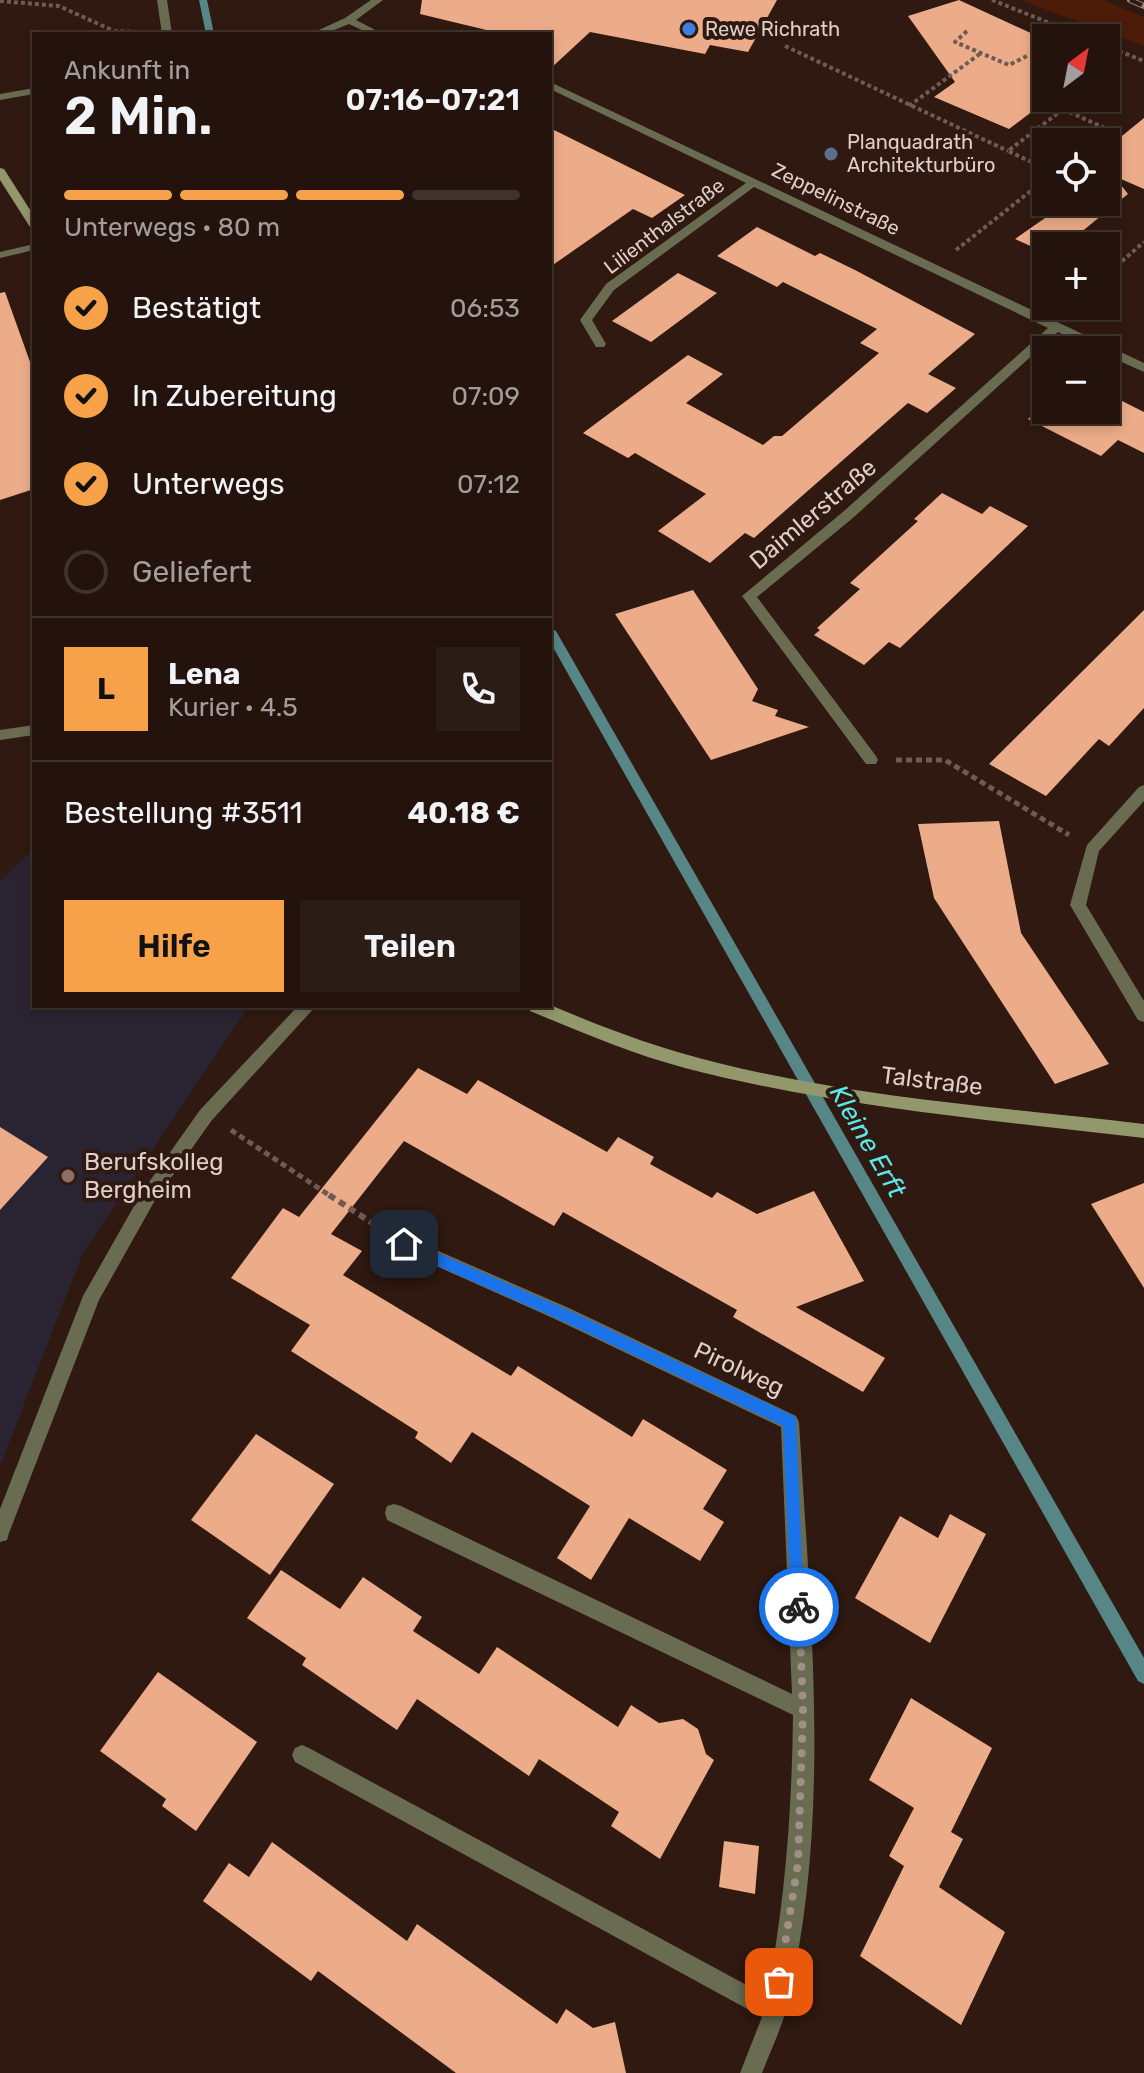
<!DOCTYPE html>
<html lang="de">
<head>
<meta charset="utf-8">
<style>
	body { margin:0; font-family:Rubik,sans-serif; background:#2b1c15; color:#f1f3f6; height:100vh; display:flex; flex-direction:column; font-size:30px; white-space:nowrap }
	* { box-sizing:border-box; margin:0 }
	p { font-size:26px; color:#a39e9d }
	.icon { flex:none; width:44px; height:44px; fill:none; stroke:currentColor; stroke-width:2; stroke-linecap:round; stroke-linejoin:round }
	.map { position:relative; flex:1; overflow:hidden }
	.drawer { position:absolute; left:32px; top:32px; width:520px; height:976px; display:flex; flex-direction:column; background:#23130c; border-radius:0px; box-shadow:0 4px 12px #0003,0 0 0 2px #40322d }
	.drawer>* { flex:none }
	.needle { width:52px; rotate:32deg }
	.buttons { position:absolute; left:1032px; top:24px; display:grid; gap:16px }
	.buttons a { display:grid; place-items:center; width:88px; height:88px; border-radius:0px; background:#23130c; box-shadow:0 4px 12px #0003,0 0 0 2px #40322d; font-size:40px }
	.pin { position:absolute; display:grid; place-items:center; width:68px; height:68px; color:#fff; margin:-34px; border-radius:16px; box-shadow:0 4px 12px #0006 }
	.courier { position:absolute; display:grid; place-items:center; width:80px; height:80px; margin:-40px; border:6px solid #1a73e8; border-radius:50%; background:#fff; color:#222; box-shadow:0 2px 10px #0007 }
	.headline em { font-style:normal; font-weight:600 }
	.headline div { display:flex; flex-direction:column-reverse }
	.headline { display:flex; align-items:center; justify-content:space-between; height:136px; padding:0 32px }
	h1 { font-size:52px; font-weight:600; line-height:60px }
	.bar { display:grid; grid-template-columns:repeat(4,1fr); gap:12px 8px; align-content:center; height:96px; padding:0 32px }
	.bar i { height:10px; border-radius:6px; background:#40322d }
	.bar .on { background:#f7a149 }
	.bar p { grid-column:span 4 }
	.line { display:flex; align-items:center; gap:20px; padding:0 32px; border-top:2px solid #40322d }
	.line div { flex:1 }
	.round { display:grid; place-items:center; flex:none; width:84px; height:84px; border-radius:0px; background:#2b1c15 }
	ol { padding:0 32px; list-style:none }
	li { display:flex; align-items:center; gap:24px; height:88px }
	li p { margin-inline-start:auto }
	li .icon { padding:8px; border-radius:50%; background:#f7a149; color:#111; stroke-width:4 }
	li:last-child { color:#a39e9d }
	li i { width:44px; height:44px; border:4px solid #40322d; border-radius:50% }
	.cta { display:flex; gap:16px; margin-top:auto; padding:16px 32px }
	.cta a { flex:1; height:92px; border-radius:0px; background:#f7a149; color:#111; font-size:32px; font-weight:600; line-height:92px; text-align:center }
	.cta a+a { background:#2b1c15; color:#f1f3f6 }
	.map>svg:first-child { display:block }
	.education { fill:#2a2332 }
	.green { fill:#4c1c08 }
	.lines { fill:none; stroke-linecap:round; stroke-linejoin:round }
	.stream { fill:#568786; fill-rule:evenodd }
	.building { fill:#ecac89 }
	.path-far2 { stroke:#6f5b53; stroke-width:4; stroke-dasharray:4 3; stroke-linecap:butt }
	.path-far1 { stroke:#6f5b53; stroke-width:5; stroke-dasharray:6 4; stroke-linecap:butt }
	.path { stroke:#6f5b53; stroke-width:6; stroke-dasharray:7 5; stroke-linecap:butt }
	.lane { fill:#696c51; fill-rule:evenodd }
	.street { fill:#696c51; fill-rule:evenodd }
	.secondary { fill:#93976c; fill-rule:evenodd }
	.rail-casing { stroke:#99867f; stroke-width:6 }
	.rail { stroke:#2f1910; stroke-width:4; stroke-dasharray:13; stroke-linecap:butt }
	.route { fill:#1a73e8 }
	.done { stroke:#a18f88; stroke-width:8; stroke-dasharray:0 14.4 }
	.shop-dot { fill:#3f7fe0; stroke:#2f1910; stroke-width:3 }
	.service-dot { fill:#5c6f8a; stroke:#2f1910; stroke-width:3 }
	.education-dot { fill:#8d6e63; stroke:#2f1910; stroke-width:3 }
	.labels { text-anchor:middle; stroke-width:8; stroke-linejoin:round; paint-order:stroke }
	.far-poi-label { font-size:20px; fill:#dfcfc9; stroke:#2f1910; text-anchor:start }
	.far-street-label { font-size:20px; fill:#dfcfc9; stroke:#2f1910 }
	.street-label { font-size:24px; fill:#dfcfc9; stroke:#2f1910 }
	.poi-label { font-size:24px; fill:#dfcfc9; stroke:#2f1910; text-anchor:start }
	.water-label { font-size:26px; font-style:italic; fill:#5be8ea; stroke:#2f1910 }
</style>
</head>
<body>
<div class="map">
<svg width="1144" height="2073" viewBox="0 0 1144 2073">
	<rect width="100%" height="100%" fill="#2f1910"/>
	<polygon class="education" points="34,849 34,1006 249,1006 83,1253 0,1466 0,881"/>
	<polygon class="green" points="1020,0 1103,0 1144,17 1144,46"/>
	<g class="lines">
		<g class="stream">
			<polygon points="199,0 207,0 214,34 206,34"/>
			<polygon points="550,627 556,631 1144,1658 1144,1684 1138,1681 550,642"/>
		</g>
	</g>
	<g class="building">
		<polygon points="422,0 777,0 748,52 710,45 705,54 590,32 550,69 550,34 503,34 420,14"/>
		<polygon points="959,0 1046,40 1046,101 1009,129 934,97 955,82 908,16"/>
		<polygon points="1144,118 1144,189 1114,176 1128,194 1064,246 1046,246 1046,253 1015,239 1068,202 1106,202 1106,176 1109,174 1106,172 1106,149"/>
		<polygon points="550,128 685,195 652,218 633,209 550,267"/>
		<polygon points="757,227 815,256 820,253 855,270 975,334 928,374 956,388 927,413 908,403 754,538 745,533 710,563 658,531 706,494 635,453 628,458 583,433 688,355 723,374 686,403 763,445 774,436 782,436 879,353 860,343 877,329 783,282 777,287 717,256"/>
		<polygon points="678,273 717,293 651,342 612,321"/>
		<polygon points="5,292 34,373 34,489 0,500 0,293"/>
		<polygon points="1106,393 1144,412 1144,453 1118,440 1101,456 1028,419 1046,403 1046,410 1106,410"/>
		<polygon points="942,493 982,514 990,506 1028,526 900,648 889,642 864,665 814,635 820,630 817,628 860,589 850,583 918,521 914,519"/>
		<polygon points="693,590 758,689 752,701 778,710 775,716 809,727 711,760 615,614"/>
		<polygon points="1144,610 1144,708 1109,746 1099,739 1046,796 989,764"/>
		<polygon points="999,821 1021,933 1109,1064 1055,1084 934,898 918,824"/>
		<polygon points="418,1068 467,1094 478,1080 607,1152 618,1137 654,1157 650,1164 712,1198 717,1192 757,1214 814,1191 864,1281 796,1307 885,1358 863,1392 733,1317 737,1310 563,1212 554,1226 404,1141 331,1234 362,1251 343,1275 511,1376 518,1366 632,1437 643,1419 727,1470 703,1509 724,1522 700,1561 629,1518 591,1580 557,1558 590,1506 472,1432 451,1463 415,1438 418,1432 291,1351 310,1325 231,1278 283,1208 299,1217"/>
		<polygon points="0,1127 48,1157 0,1210"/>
		<polygon points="1144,1183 1144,1288 1091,1204"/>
		<polygon points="256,1434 334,1484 270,1575 191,1520"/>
		<polygon points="950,1514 986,1534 930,1643 855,1598 900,1516 938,1538"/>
		<polygon points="281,1570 340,1609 363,1577 422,1617 413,1631 479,1674 497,1647 618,1727 631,1705 659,1723 683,1719 698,1729 706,1754 714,1760 660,1859 611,1826 619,1812 539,1759 529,1776 417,1699 397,1730 302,1665 306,1658 247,1618"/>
		<polygon points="158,1672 257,1742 196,1831 162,1806 166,1799 100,1751"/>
		<polygon points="911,1698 992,1748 951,1832 963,1839 939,1887 1005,1932 961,2025 860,1956 904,1866 889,1856 914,1808 869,1780"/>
		<polygon points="724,1841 759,1846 755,1894 719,1887"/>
		<polygon points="272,1842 407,1941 417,1924 557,2024 566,2009 593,2028 615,2022 626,2073 456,2073 318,1971 311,1981 203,1901 229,1863 249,1877"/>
	</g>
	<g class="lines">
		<g class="path-far2">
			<polyline points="992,0 1087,38"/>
			<polyline points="0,1 59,6 114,31 138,32"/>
			<polyline points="967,31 955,42 1009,65 1027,56"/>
			<polyline points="785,46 1008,151"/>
			<polyline points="1106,46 1144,61"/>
			<polyline points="909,106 981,53"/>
			<polyline points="1063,109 1109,130 1093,142"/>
			<polyline points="1038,165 1008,151 1078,98"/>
			<polyline points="956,250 1046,179"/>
			<polyline points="1106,275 1144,242"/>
		</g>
		<g class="path-far1">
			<polyline points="896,760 945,760 1069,835"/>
			<polyline points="231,1130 332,1197"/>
		</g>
		<polyline class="path" points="329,1195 380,1228"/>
		<g class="lane">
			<polygon points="157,0 167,0 172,34 162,34"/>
			<polygon points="34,725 34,735 0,740 0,730"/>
		</g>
		<g class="street">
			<polygon points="371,0 383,0 356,20 383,34 370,34 349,24 324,34 310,34 345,18"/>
			<polygon points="550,82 1144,363 1144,372 1106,355 1106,350 1095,350 1058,332 854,517 757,597 876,756 878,760 876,764 866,764 742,596 844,511 1048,328 754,187 614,290 592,320 606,344 604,347 596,347 580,320 606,284 746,183 550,89"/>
			<polygon points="34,88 34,94 0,100 0,94"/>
			<polygon points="34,244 34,250 0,258 0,252"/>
			<polygon points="1144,785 1144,801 1099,851 1086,905 1144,1001 1144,1022 1138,1020 1070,905 1087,845 1139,787"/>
			<polygon points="298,1006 316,1006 212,1120 154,1202 99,1300 9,1533 7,1540 0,1542 0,1509 83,1296 142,1192 200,1110"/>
			<path d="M 404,1236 L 569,1308 L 796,1416 L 799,1422 C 810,1616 833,1819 786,2010 C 780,2032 770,2052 762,2073 L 740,2073 L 762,2017 L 295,1762 L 292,1755 L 295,1748 L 302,1745 L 309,1748 L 767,1996 C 785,1903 792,1810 793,1715 L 387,1520 L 385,1513 L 387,1506 L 394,1504 L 401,1506 L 792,1694 L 781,1427 L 557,1320 L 398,1249 L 395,1244 L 398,1239 Z"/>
		</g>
		<g class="secondary">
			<polygon points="0,168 4,169 34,216 34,228 30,227 0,180"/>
			<path d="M 550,1005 C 593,1023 636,1040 681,1053 C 831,1096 990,1106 1144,1124 L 1144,1138 C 990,1120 835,1107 685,1068 C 632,1054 581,1032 530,1011 L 528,1006 Z"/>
		</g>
		<defs>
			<polyline id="rail" points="1130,0 1144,6"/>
		</defs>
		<use href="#rail" class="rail-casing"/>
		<use href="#rail" class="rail"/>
	</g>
	<polygon class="route" points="404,1238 568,1310 796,1417 804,1612 793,1612 791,1607 783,1426 558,1319 399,1249 399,1240"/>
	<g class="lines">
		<polyline class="done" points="779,1982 798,1863 803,1710 799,1607"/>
	</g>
	<circle class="shop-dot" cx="689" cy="29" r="8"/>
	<circle class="service-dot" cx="831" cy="154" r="8"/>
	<circle class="education-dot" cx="68" cy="1176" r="8"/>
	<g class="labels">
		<g class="far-poi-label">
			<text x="705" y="36">Rewe Richrath</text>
			<text x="847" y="149">Planquadrath<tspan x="847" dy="23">Architekturbüro</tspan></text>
		</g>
		<g class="far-street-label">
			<text transform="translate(836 199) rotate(26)" y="7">Zeppelinstraße</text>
			<text transform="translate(664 226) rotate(-37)" y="7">Lilienthalstraße</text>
		</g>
		<g class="street-label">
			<text transform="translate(813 514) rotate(-40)" y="8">Daimlerstraße</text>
			<text transform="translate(932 1081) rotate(7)" y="8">Talstraße</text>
			<text transform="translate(739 1369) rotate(25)" y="8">Pirolweg</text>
		</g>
		<g class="poi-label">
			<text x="84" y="1170">Berufskolleg<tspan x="84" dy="28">Bergheim</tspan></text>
		</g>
		<g class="water-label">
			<text transform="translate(868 1141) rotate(60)" y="9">Kleine Erft</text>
		</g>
	</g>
</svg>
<div class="buttons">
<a><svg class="needle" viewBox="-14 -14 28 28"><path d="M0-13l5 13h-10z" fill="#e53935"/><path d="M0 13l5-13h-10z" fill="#a39e9d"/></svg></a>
<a><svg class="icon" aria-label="locate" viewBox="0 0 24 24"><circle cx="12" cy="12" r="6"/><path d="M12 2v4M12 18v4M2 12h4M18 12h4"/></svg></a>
<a>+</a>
<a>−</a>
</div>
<div class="pin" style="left:779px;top:1982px;background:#ea580c"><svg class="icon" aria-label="bag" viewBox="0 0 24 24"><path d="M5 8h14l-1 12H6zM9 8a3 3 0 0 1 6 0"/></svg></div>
<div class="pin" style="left:404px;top:1244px;background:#1f2937"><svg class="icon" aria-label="home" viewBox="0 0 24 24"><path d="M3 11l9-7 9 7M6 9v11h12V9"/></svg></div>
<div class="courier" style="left:799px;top:1607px"><svg class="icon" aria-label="bike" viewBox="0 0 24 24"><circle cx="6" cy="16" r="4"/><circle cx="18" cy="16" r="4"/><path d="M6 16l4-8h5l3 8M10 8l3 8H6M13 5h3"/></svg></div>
<section class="drawer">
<div class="headline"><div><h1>2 Min.</h1><p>Ankunft in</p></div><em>07:16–07:21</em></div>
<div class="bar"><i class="on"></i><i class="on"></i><i class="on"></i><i></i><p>Unterwegs · 80 m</p></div>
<ol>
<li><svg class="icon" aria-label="check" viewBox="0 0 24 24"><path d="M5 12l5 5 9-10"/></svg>Bestätigt<p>06:53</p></li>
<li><svg class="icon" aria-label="check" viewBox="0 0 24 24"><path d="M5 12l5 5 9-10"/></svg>In Zubereitung<p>07:09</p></li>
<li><svg class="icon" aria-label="check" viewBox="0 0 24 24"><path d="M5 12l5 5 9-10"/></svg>Unterwegs<p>07:12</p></li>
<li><i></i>Geliefert</li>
</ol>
<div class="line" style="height:144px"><b class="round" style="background:#f7a149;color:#111">L</b><div><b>Lena</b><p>Kurier · 4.5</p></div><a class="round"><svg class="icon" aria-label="phone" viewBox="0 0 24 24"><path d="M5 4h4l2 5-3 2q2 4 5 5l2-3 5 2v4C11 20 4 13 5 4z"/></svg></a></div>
<div class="line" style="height:104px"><div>Bestellung #3511</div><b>40.18 €</b></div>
<div class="cta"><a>Hilfe</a><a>Teilen</a></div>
</section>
</div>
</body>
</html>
